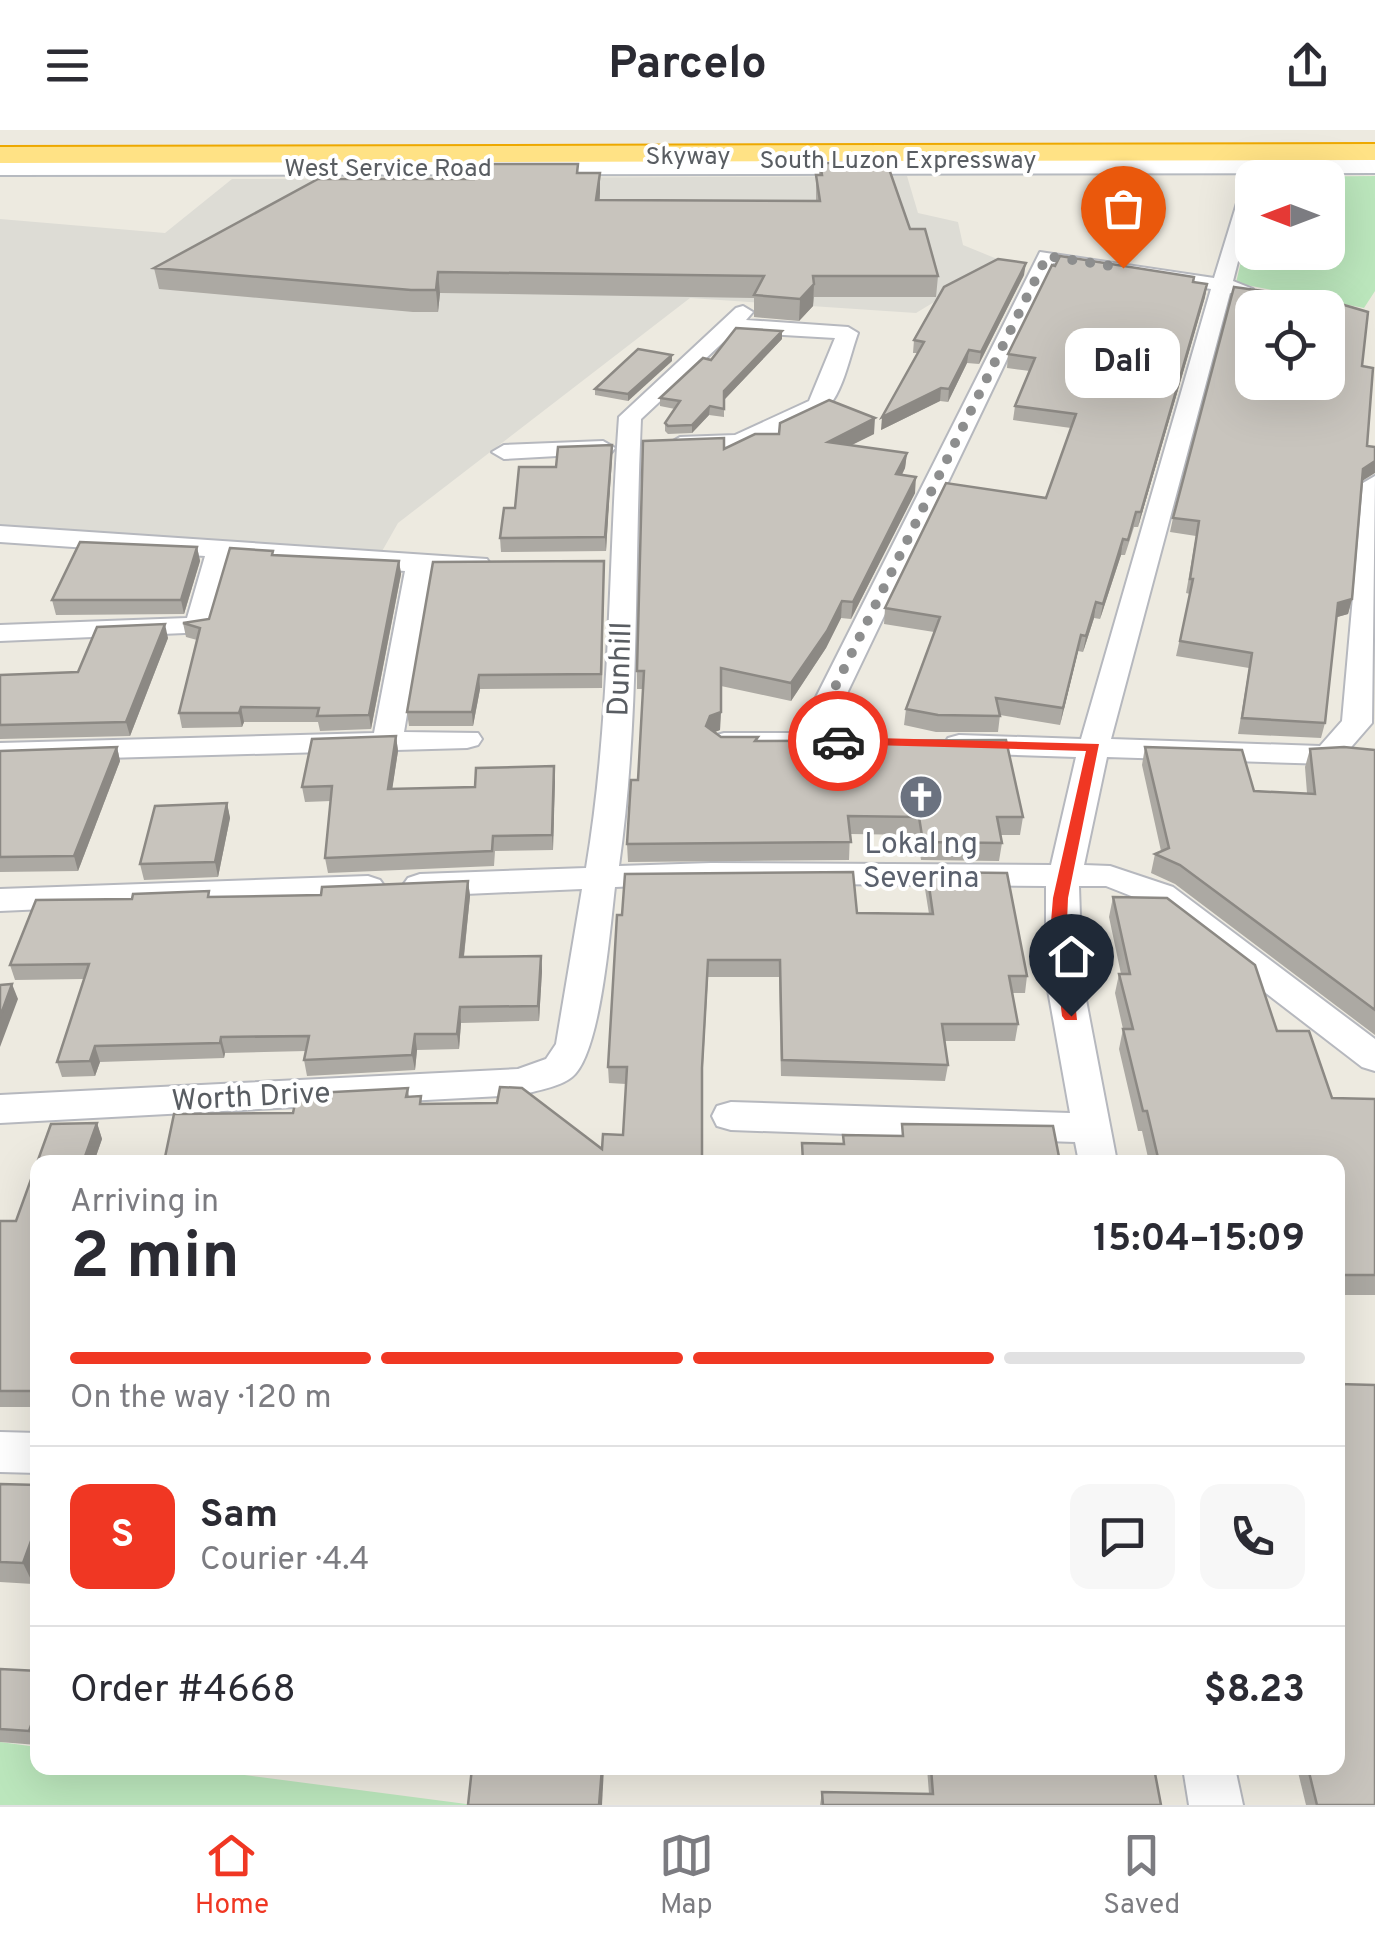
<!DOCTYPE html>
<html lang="en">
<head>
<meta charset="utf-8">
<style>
	body { margin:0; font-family:Overpass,sans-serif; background:#f7f7f7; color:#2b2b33; height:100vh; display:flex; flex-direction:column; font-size:38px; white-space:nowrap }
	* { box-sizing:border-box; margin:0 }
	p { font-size:32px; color:#7c7c81 }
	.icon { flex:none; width:55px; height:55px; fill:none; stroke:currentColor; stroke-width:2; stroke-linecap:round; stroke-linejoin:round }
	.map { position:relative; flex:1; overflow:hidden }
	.sheet { position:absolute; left:30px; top:1025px; width:1315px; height:620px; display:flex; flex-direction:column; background:#fff; border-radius:20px; box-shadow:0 10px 40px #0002 }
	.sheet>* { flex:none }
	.needle { width:65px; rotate:270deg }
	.tools { position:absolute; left:1235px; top:30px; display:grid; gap:20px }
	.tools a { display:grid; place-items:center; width:110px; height:110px; border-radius:20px; background:#fff; box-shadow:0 10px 40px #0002; font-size:50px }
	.pin { position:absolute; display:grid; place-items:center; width:85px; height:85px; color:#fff; margin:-102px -42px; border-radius:50% 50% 50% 0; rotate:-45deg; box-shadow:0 0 10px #0007 }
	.pin .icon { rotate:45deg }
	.courier { position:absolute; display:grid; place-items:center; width:100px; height:100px; margin:-50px; border:8px solid #f03723; border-radius:50%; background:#fff; color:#222; box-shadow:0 2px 12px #0007 }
	.bubble { position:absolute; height:70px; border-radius:20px; background:#fff; box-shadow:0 10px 40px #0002; font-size:32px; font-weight:700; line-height:70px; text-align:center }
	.summary em { font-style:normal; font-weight:700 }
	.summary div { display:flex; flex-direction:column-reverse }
	.summary { display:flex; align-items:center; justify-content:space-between; height:170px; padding:0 40px }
	h1 { font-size:65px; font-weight:700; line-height:75px }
	.bar { display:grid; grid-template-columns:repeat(4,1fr); gap:15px 10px; align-content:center; height:120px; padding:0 40px }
	.bar i { height:12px; border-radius:8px; background:#e1e1e2 }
	.bar .current { background:#f03723 }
	.bar p { grid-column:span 4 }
	.line { display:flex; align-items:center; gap:25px; padding:0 40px; border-top:2px solid #e1e1e2 }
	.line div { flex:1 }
	.round { display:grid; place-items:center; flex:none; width:105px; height:105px; border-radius:20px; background:#f7f7f7 }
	header { display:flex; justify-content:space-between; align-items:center; height:130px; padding:0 40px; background:#fff; font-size:45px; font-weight:700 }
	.tab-bar { display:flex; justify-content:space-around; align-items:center; height:140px; border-top:2px solid #e1e1e2; background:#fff; font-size:28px; color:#7c7c81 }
	.tab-bar a { display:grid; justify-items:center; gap:5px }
	.tab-bar .current { color:#f03723 }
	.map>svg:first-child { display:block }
	.industrial { fill:#dddcd5 }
	.green { fill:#bbe6bc }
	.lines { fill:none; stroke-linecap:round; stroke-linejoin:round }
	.street-casing { stroke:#b6b8be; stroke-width:4 }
	.secondary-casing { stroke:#b6bac0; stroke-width:4 }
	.highway-casing { stroke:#eda800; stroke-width:4 }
	.street { fill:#fff; fill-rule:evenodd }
	.secondary { fill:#fff; fill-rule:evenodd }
	.highway { fill:#ffe285; fill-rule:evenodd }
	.wall { fill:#aca9a3 }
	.shaded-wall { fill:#8c8984 }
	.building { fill:#c8c4bd; stroke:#8c8984; stroke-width:2.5; fill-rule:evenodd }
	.route { fill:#f03723 }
	.done { stroke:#8d8e8e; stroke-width:10; stroke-dasharray:0 18 }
	.labels { text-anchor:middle; stroke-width:8; stroke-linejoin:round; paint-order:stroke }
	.far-street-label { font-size:25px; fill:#595d62; stroke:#fff }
	.street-label { font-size:30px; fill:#595d62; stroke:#fff }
	.worship-label { font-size:30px; fill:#5b616d; stroke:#fff }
</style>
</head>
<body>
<header><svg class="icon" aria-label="menu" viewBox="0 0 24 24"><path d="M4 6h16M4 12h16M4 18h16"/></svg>Parcelo<svg class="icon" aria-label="share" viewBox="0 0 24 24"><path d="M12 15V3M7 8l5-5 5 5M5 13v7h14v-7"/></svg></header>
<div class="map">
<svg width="1375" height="1675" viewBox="0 0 1375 1675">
	<rect width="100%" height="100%" fill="#edeae0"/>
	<polygon class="industrial" points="907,46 918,83 958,92 963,115 1002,131 916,183 690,168 398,393 381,423 0,395 0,89 165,103 232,49"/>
	<g class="green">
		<polygon points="1375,46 1375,161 1364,178 1236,153 1252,84 1252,122 1328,122 1328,48 1257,47"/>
		<polygon points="0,1612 37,1617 38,1638 191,1638 474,1675 0,1675"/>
	</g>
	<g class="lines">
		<defs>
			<g id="street">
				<path d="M 1241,60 L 1252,60 L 1252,77 L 1233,151 L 1253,159 L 1243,165 L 1230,163 L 1111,609 L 1320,616 L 1342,591 L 1363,353 L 1375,346 L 1372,593 L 1339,631 L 1328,634 L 1107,627 L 1084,735 L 1110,736 L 1173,757 L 1375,909 L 1375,941 L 1362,937 L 1149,773 L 1106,756 L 1079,756 L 1082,849 L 1117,1032 L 1079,1032 L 1075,1012 L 731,1000 L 717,996 L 712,986 L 717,976 L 731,972 L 1070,983 L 1046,849 L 1046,756 L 711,753 L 615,757 C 610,797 601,924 572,947 C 560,957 535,961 520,965 L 0,993 L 0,965 L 518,939 L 546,929 L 556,914 L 582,759 L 420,766 L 408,762 L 403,755 L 408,748 L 420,744 L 586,738 C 611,589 608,437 619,287 L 736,178 L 743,176 L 753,182 L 746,190 L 848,197 L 858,203 C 850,225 844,258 829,276 C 808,301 693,340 668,314 L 680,307 L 735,305 L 809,271 L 835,208 L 734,202 L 641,289 C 634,438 640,588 619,736 L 711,733 L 1051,735 L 1076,627 L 959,623 L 948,620 L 944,614 L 948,608 L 959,605 L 1081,609 L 1211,159 L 1053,133 L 828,603 L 878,606 L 882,612 L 878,618 L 724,621 L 713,618 L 709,612 L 713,606 L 724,603 L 798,603 L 1040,122 L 1214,148 Z"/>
				<polygon points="603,311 615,318 611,323 504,329 492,322 504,315"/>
				<polygon points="0,396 487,429 491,435 478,443 431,442 404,602 478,603 482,609 478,615 467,618 0,631 0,613 374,603 405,441 230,428 208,502 0,511 0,495 187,488 205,426 0,412"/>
				<polygon points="368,746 380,750 385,757 380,764 0,781 0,759"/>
				<polygon points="0,1302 38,1303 38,1343 0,1342"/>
				<polygon points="1183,1638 1235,1638 1243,1675 1189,1675"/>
			</g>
			<polygon id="secondary" points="1375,29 1375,43 0,45 0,31"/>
			<polygon id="highway" points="1375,14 1375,30 0,33 0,17"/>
		</defs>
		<use href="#street" class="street-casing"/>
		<use href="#secondary" class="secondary-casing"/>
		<use href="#highway" class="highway-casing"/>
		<use href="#street" class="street"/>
		<use href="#secondary" class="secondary"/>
		<use href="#highway" class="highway"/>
	</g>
	<g class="wall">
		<polygon points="820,33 910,99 938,146 936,167 814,167 813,176 799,191 754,187 754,168 440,163 438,182 413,182 159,159 154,138 474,49 600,43 600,70 816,71 816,45 819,45"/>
		<polygon points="1024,145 979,234 967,233 948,272 940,271 881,300 918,223 913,223 914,210"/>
		<polygon points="1193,152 1207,154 1205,167 1138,397 1134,397 1125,425 1121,425 1100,489 1094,488 1083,522 1078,521 1060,595 1000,585 998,602 936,602 904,595 906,579 934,502 884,494 885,478 1046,368 1071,298 1013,290 1015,276 1030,241 1007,238 1008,224"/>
		<polygon points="782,209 724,270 724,287 709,285 692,303 668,304 665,301 665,293 675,279 660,276 660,268 711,230"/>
		<polygon points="672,231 628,271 595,265 595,259"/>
		<polygon points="1362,236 1362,351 1352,469 1348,484 1337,487 1325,593 1321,608 1238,604 1249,538 1176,526 1190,464 1186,463 1196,406 1170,402 1173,388"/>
		<polygon points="874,304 852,315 907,323 905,338 902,345 915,363 851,489 841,488 826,518 791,571 721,556 720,600 714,602 721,607 758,611 1023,687 1020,705 1000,705 1002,713 999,731 921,730 917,705 850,704 849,730 628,732 627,714 638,650 643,559 637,559 637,541 724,319"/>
		<polygon points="612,315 606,421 501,422 500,408 515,378 556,337"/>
		<polygon points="197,417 200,431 184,484 56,485 52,470"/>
		<polygon points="274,425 399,431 401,444 371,599 320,601 318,592 244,592 242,597 182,598 179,583 197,510 186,507 183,493 209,489"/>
		<polygon points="604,445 602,558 480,559 473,596 409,596 407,582"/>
		<polygon points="168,508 130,606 0,609 0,545 78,542"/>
		<polygon points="396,606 398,621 392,659 475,657 554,636 553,720 495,721 494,736 328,743 325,728 331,671 305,672 302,657"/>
		<polygon points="117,617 120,631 78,741 0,742 0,621"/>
		<polygon points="1145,617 1254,661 1307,663 1305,637 1310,619 1375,620 1375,905 1175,754 1151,743 1155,724 1161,721 1142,635"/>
		<polygon points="227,673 230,688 218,747 144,750 140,734"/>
		<polygon points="927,742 1027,846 1025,863 1012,863 1018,894 1015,911 944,911 948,935 945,951 781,946 779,847 708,847 702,952 702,1032 293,983 408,958 409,967 422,974 602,1019 623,1005 626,954 609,953 608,937 617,785 929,784 925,759"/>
		<polygon points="468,751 470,766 464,827 541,826 542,841 539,891 461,893 459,919 417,920 415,940 307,946 304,930 306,921 225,923 224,928 100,932 95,946 62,947 57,932 84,849 15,850 10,835 210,767 321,765"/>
		<polygon points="1113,767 1277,901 1332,968 1375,969 1375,1165 1338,1165 1338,1032 1149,1032 1142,1001 1138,1001 1119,919 1123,899 1115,863 1119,844 1121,844 1109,787"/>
		<polygon points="97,993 102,1009 94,1032 38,1032 38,1277 0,1277 0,1091 16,1091 51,994"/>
		<polygon points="0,1354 33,1454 0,1452"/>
		<polygon points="0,1539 38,1541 37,1615 0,1612"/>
		<polygon points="927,1638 1154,1638 1161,1675 820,1675 822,1662 929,1664"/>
		<polygon points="1297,1638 1338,1638 1375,1675 1306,1675"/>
	</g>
	<g class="shaded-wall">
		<polygon points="600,43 600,63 597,90 596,70"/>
		<polygon points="1026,133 1024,145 979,234 981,222"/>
		<polygon points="438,142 440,163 438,182 436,160"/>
		<polygon points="814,154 813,176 799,191 800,169"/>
		<polygon points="1207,154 1205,167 1138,397 1141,382"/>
		<polygon points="782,201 782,209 724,270 724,261"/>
		<polygon points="969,220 967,233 948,272 949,259"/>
		<polygon points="672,225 672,231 628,271 628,264"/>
		<polygon points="941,258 940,271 881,300 882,287"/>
		<polygon points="710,276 709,285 692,303 692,295"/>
		<polygon points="875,288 874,304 827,327 828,312"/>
		<polygon points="612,315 612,328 606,421 605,407"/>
		<polygon points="907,323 905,338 894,360 896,344"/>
		<polygon points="1375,331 1375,343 1359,353 1363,339"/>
		<polygon points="916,347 915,363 851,489 853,472"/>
		<polygon points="1123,409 1121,425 1100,489 1103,474"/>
		<polygon points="197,417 200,431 184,484 181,470"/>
		<polygon points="399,431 401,444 371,599 369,585"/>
		<polygon points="1352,469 1348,484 1334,488 1338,473"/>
		<polygon points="842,471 841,488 826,518 791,571 791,553"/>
		<polygon points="1096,472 1094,488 1083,522 1086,506"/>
		<polygon points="165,494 168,508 130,606 126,592"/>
		<polygon points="1081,505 1078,521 1060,595 1063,578"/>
		<polygon points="479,545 480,559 473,596 472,582"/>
		<polygon points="241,577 244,592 242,597 239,583"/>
		<polygon points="721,582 720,600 710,604 706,596 710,586"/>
		<polygon points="396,606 398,621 390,674 388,659"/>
		<polygon points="117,617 120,631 78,741 74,726"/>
		<polygon points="554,636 555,651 553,720 552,705"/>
		<polygon points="227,673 230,688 218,747 215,732"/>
		<polygon points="468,751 470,766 462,843 460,827"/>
		<polygon points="541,826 542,841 539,891 538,876"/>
		<polygon points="12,854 18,869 0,917 0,887"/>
		<polygon points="460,877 461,893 459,919 457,904"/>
		<polygon points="415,904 417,920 415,940 412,925"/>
		<polygon points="221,907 225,923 224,928 220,913"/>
		<polygon points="95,916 100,932 95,946 90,931"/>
		<polygon points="97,993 102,1009 94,1032 83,1032"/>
		<polygon points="38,1392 38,1441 33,1454 23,1433"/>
		<polygon points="38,1576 38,1613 37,1615 29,1601"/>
		<polygon points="602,1638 604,1638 602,1675 599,1675"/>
	</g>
	<g class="building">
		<polygon points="820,33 887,33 910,99 925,99 938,146 813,146 814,154 800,169 754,165 764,146 438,142 436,160 411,160 154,138 318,49 474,49 479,34 578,34 577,43 600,43 596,70 820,71 816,45 822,45"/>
		<polygon points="1060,126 1194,147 1193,152 1207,154 1141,382 1136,382 1128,410 1123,409 1103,474 1096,472 1086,506 1081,505 1063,578 996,568 1000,586 938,585 906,579 940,487 885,478 946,353 1046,368 1076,284 1015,276 1035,228 1008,224 1052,135 1055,136"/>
		<polygon points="998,129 1026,133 981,222 969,220 949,259 941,258 882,287 924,212 914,210 944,157"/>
		<path d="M 1234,157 L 1327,170 L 1368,182 L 1362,236 L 1373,238 L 1367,316 L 1375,317 L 1375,331 L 1363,339 L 1352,469 L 1338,473 L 1325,593 L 1242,588 L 1252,523 L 1180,511 L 1193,449 L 1190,449 L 1199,391 L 1173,388 ZM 1252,178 L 1328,178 L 1328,252 L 1252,252 Z"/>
		<polygon points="736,198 782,201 724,261 724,279 710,276 692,295 668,296 665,293 680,271 660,268 703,228 711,230"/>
		<polygon points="638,219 672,225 628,264 595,259"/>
		<polygon points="829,270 875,288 828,312 907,323 896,344 916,347 853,472 842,471 827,501 791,553 721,538 721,582 710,586 706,596 721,607 758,607 755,611 1006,610 1023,687 997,687 1002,713 923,712 919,687 848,686 851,712 627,714 631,650 638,650 644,541 637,541 643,311 724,308 724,319 755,304 779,304 780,293"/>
		<polygon points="612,315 605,407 500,408 504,378 515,378 519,337 556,337 558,317"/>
		<polygon points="80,412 197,417 181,470 52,470"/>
		<polygon points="230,418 273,421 272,425 399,431 369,585 317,586 319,578 241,577 239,583 179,583 200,498 183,493 209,489"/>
		<polygon points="604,431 601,544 479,545 472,582 407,582 433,432"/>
		<polygon points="165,494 126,592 0,595 0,545 78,542 97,497"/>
		<polygon points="396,606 388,659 475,657 476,638 554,636 552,705 493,706 492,721 325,728 332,656 302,657 312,609"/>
		<polygon points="117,617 74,726 0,727 0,621"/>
		<polygon points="1145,617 1242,620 1254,661 1315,664 1310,619 1344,617 1375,620 1375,880 1180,735 1155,724 1169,718"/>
		<polygon points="227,673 215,732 140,734 155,676"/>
		<polygon points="853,742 857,783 933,784 927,742 1007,743 1027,846 1009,846 1018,894 942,894 948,935 782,930 780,830 708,830 702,938 702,1032 164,1032 174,984 293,983 297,964 408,958 406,967 421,966 420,974 497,973 500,957 522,958 602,1019 603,1004 623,1005 627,937 608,937 617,785 622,785 625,744"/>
		<polygon points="468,751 460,827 541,826 538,876 460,877 457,904 415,904 412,925 304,930 309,906 221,907 220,913 95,916 90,931 57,932 89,834 10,835 36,770 132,769 133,764 209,761 208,767 321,765 322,757"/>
		<polygon points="1113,767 1167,768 1255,835 1277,901 1309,901 1332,968 1375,969 1375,1145 1338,1145 1338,1032 1159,1032 1147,981 1143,981 1123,899 1133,899 1119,844 1130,844"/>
		<polygon points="12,854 0,887 0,855"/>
		<polygon points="97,993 83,1032 38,1032 38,1261 0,1261 0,1091 16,1091 51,994"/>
		<polygon points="902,994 1053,996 1060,1032 803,1032 802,1013 844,1014 843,1005 903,1006"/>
		<polygon points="1338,1254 1375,1255 1375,1675 1317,1675 1308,1638 1338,1638"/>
		<polygon points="0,1354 38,1355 38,1392 23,1433 0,1432"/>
		<polygon points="0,1539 38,1541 38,1576 29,1601 0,1599"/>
		<polygon points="472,1638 602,1638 599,1675 468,1675"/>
		<polygon points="931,1638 1154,1638 1161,1675 823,1675 822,1662 933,1664"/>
	</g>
	<polygon class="route" points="838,607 1099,614 1068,768 1067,792 1077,890 1065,890 1062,886 1051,792 1053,768 1086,621 833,614 831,611"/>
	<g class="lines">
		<polyline class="done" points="838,611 809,610 1047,126 1123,138"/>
	</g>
	<defs>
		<symbol id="church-disc" viewBox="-11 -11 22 22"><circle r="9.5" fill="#6b7280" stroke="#fff"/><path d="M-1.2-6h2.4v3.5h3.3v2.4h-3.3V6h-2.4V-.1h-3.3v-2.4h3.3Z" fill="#fff"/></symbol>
	</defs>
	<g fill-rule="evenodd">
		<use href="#church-disc" x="896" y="642" width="50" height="50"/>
	</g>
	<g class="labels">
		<g class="far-street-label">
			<text x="688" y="34">Skyway</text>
			<text x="898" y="38">South Luzon Expressway</text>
			<text x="388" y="46">West Service Road</text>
		</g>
		<g class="street-label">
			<text transform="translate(619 539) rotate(-88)" y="10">Dunhill</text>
			<text transform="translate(251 966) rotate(-3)" y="10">Worth Drive</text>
		</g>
		<g class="worship-label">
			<text x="921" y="723">Lokal ng<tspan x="921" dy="34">Severina</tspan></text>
		</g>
	</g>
</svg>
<div class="tools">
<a><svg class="needle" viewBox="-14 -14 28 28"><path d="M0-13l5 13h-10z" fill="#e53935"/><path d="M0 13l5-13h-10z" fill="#7c7c81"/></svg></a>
<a><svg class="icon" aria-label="locate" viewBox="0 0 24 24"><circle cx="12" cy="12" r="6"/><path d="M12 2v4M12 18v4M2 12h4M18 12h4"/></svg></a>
</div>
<div class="pin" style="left:1123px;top:138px;background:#ea580c"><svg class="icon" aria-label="bag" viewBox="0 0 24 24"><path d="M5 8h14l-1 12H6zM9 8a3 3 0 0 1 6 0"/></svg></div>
<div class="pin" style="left:1071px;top:886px;background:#1f2937"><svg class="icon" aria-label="home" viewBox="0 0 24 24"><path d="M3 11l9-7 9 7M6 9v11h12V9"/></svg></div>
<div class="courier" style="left:838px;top:611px"><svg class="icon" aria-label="car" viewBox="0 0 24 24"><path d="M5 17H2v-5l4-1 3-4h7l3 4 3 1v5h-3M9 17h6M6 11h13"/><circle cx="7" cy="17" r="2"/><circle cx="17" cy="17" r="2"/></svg></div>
<div class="bubble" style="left:1065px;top:198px;width:115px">Dali</div>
<section class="sheet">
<div class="summary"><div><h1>2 min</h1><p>Arriving in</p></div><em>15:04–15:09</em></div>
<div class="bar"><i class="current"></i><i class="current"></i><i class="current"></i><i></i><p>On the way · 120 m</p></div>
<div class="line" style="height:180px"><b class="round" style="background:#f03723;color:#fff">S</b><div><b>Sam</b><p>Courier · 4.4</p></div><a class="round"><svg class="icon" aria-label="chat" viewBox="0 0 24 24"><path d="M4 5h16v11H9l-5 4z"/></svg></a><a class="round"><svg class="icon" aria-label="phone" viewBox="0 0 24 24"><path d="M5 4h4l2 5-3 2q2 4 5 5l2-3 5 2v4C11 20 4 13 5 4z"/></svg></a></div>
<div class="line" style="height:130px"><div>Order #4668</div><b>$8.23</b></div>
</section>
</div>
<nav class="tab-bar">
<a class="current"><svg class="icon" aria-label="home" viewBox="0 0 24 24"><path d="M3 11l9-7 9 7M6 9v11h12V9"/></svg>Home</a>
<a><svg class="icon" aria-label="map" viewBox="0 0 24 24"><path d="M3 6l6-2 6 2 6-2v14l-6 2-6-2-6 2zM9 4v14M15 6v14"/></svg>Map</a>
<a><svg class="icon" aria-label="saved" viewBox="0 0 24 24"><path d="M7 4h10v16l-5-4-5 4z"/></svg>Saved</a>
</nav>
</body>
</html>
